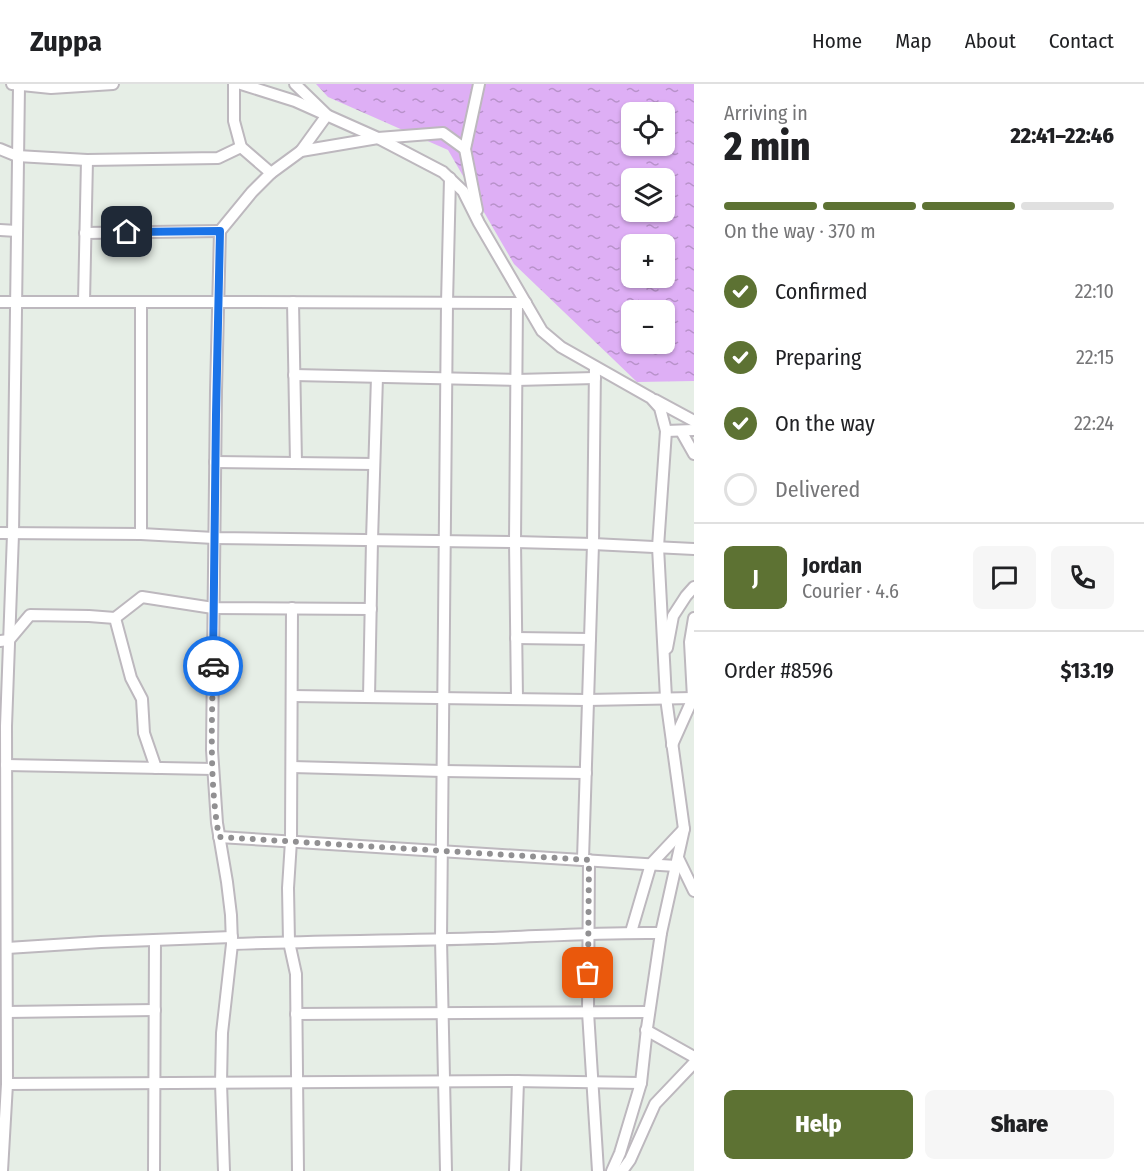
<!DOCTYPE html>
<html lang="en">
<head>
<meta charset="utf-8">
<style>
	body { margin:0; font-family:"Fira Sans Condensed",sans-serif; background:#f6f6f6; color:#202124; height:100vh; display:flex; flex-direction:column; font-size:22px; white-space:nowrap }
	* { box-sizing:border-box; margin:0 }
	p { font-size:20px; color:#757577 }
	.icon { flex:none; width:33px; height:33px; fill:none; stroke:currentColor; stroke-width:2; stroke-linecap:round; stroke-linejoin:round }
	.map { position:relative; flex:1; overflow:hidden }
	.panel { display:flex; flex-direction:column; background:#fff; width:450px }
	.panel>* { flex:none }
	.buttons { position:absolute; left:621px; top:18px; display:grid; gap:12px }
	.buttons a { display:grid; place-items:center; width:54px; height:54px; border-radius:9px; background:#fff; box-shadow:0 2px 4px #0004; font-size:30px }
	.pin { position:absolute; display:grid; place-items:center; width:51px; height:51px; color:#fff; margin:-26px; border-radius:12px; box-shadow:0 3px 9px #0006 }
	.courier { position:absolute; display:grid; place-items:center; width:60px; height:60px; margin:-30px; border:4px solid #1a73e8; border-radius:50%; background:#fff; color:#222; box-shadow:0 2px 8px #0007 }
	.head em { font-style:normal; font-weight:800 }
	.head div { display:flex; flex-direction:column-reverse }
	.head { display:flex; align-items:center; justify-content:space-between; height:102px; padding:0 30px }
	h1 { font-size:39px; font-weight:800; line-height:45px }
	.bar { display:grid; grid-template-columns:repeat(4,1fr); gap:9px 6px; align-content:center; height:72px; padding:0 30px }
	.bar i { height:8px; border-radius:4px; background:#e0e0e0 }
	.bar .selected { background:#5d7233 }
	.bar p { grid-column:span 4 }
	.line { display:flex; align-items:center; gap:15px; padding:0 30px; border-top:2px solid #e0e0e0 }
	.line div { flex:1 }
	.round { display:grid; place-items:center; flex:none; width:63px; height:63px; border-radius:9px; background:#f6f6f6 }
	ol { padding:0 30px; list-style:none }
	li { display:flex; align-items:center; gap:18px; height:66px }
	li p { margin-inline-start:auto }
	li .icon { padding:6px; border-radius:50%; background:#5d7233; color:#fff; stroke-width:4 }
	li:last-child { color:#757577 }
	li i { width:33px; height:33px; border:3px solid #e0e0e0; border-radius:50% }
	.button { display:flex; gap:12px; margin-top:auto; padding:12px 30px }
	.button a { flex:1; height:69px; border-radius:9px; background:#5d7233; color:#fff; font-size:24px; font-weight:800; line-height:69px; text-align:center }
	.button a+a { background:#f6f6f6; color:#202124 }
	header { display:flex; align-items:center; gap:36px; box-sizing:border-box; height:84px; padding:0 30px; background:#fff; border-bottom:2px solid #e0e0e0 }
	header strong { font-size:28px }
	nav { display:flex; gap:33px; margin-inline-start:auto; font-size:21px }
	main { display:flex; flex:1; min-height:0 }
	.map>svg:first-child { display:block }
	.water { fill:url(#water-ripples); fill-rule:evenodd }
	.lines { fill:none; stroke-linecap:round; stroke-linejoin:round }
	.minor-casing { stroke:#bdb8be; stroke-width:14 }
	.minor { stroke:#fff; stroke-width:10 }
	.done { stroke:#919092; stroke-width:6; stroke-dasharray:0 10.8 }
	.route { stroke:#1a73e8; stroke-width:8 }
</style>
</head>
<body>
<header>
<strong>Zuppa</strong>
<nav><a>Home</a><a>Map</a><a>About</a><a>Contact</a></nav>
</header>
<main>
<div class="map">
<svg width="694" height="1087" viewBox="0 0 694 1087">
	<defs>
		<pattern id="water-ripples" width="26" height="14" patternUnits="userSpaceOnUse" patternTransform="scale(1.5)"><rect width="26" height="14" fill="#deaff5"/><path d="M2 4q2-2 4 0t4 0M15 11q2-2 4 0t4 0" fill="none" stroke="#b892ca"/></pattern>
	</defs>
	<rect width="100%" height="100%" fill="#e6eee6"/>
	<path class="water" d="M 316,0 L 694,0 L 694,297 L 637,298 L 514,180 L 448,66 L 328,13 ZM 632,28 L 664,28 L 664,62 L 632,62 ZM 632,94 L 664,94 L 664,128 L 632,128 ZM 632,160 L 664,160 L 664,194 L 632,194 ZM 632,226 L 664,226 L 664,260 L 632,260 Z"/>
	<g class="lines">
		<defs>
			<g id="minor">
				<polyline points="12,0 51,4 113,0"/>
				<polyline points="241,0 295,17 378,54 443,88 463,107 479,139 542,247 561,263 651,314 660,324 666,347 658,463 666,614 684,745 661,849 647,944 641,999 620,1069 612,1087"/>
				<polyline points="295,0 327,31 301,67"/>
				<polyline points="0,65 17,72 87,76 218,74 241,63"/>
				<polyline points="271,89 301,67 378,54 443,49 465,65"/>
				<polyline points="477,126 465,65 479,0"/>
				<polyline points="0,146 17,147"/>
				<polyline points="85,149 220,147"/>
				<polyline points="0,218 218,218 526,219"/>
				<polyline points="84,218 87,76"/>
				<polyline points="293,218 296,379"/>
				<polyline points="294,291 516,296 595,294"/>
				<polyline points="655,316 694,337"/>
				<polyline points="666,347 694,346"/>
				<polyline points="681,347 694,370"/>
				<polyline points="215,378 374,380"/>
				<polyline points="0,449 141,450 214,454 515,458 593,460 694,465"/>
				<polyline points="141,450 141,218"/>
				<polyline points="292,524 291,757 288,804 289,858 296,890 298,1087"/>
				<polyline points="115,534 142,513 213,524 371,525"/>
				<polyline points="516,554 590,555"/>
				<polyline points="0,557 9,556 30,531 89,532 115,534 131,594 142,615 144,649 156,684"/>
				<polyline points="667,564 673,532 686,512 694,503"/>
				<polyline points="292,612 587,616 693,614"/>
				<polyline points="369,613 372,456 377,293"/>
				<polyline points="517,615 515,458 517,219"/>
				<polyline points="672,661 693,614 690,558 694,534"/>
				<polyline points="6,681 213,685"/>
				<polyline points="292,683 443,687 586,689"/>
				<polyline points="219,753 676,782"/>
				<polyline points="678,774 694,807"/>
				<polyline points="583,775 593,460 595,283"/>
				<polyline points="589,776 588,928 598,1087"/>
				<polyline points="631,848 651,780 684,745"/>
				<path d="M 232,860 C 317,857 402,857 488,854 C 545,852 603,848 661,849"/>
				<polyline points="7,864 101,858 232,853"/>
				<polyline points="7,928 155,926"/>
				<polyline points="296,930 649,928"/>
				<polyline points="646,946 694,973"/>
				<polyline points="7,1000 512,997 641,999"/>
				<polyline points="2,1087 7,1000 6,642 13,450 19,2"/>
				<polyline points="154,1087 155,856"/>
				<polyline points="224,1087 221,999 222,949 232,860 231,831 227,798 217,739 212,666 216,307 220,147 252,108 271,89 241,63 234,37 234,0"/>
				<polyline points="446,1087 441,855 447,219 450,94"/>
				<polyline points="515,1087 518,997"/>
				<polyline points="622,1087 630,1076 655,1020 694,979"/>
			</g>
		</defs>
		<use href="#minor" class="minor-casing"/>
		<use href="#minor" class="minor"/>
	</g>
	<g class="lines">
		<path class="done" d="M 213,582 C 212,639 209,697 219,753 L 589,776 L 588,889"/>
		<polyline class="route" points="127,148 220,147 216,331 213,582"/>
	</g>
</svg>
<div class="buttons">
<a><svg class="icon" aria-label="locate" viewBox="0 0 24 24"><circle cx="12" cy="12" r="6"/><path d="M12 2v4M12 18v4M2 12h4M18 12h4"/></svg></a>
<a><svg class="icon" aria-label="layers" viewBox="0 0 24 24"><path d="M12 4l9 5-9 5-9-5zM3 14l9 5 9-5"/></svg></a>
<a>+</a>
<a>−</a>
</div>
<div class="pin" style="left:588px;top:889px;background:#ea580c"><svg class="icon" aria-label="bag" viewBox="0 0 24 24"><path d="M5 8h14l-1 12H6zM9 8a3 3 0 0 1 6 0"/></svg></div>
<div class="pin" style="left:127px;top:148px;background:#1f2937"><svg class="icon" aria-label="home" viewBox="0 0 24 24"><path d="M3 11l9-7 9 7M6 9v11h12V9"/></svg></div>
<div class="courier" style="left:213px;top:582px"><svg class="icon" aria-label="car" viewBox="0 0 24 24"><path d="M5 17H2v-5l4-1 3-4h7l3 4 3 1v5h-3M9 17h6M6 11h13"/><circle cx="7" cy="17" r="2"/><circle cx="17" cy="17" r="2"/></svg></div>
</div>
<section class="panel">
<div class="head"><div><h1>2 min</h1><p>Arriving in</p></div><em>22:41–22:46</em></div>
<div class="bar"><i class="selected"></i><i class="selected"></i><i class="selected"></i><i></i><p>On the way · 370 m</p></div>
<ol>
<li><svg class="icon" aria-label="check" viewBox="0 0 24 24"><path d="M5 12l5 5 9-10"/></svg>Confirmed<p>22:10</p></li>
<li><svg class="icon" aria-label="check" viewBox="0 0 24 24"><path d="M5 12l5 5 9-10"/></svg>Preparing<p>22:15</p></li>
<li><svg class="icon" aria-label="check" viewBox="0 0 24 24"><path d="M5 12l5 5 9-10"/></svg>On the way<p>22:24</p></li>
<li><i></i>Delivered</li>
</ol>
<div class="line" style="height:108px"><b class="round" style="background:#5d7233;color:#fff">J</b><div><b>Jordan</b><p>Courier · 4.6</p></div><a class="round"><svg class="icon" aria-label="chat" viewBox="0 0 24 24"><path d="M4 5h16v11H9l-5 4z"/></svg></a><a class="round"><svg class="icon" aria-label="phone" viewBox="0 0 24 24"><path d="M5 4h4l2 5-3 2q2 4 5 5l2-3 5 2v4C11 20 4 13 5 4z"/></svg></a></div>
<div class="line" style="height:78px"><div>Order #8596</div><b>$13.19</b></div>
<div class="button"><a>Help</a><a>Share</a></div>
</section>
</main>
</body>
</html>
